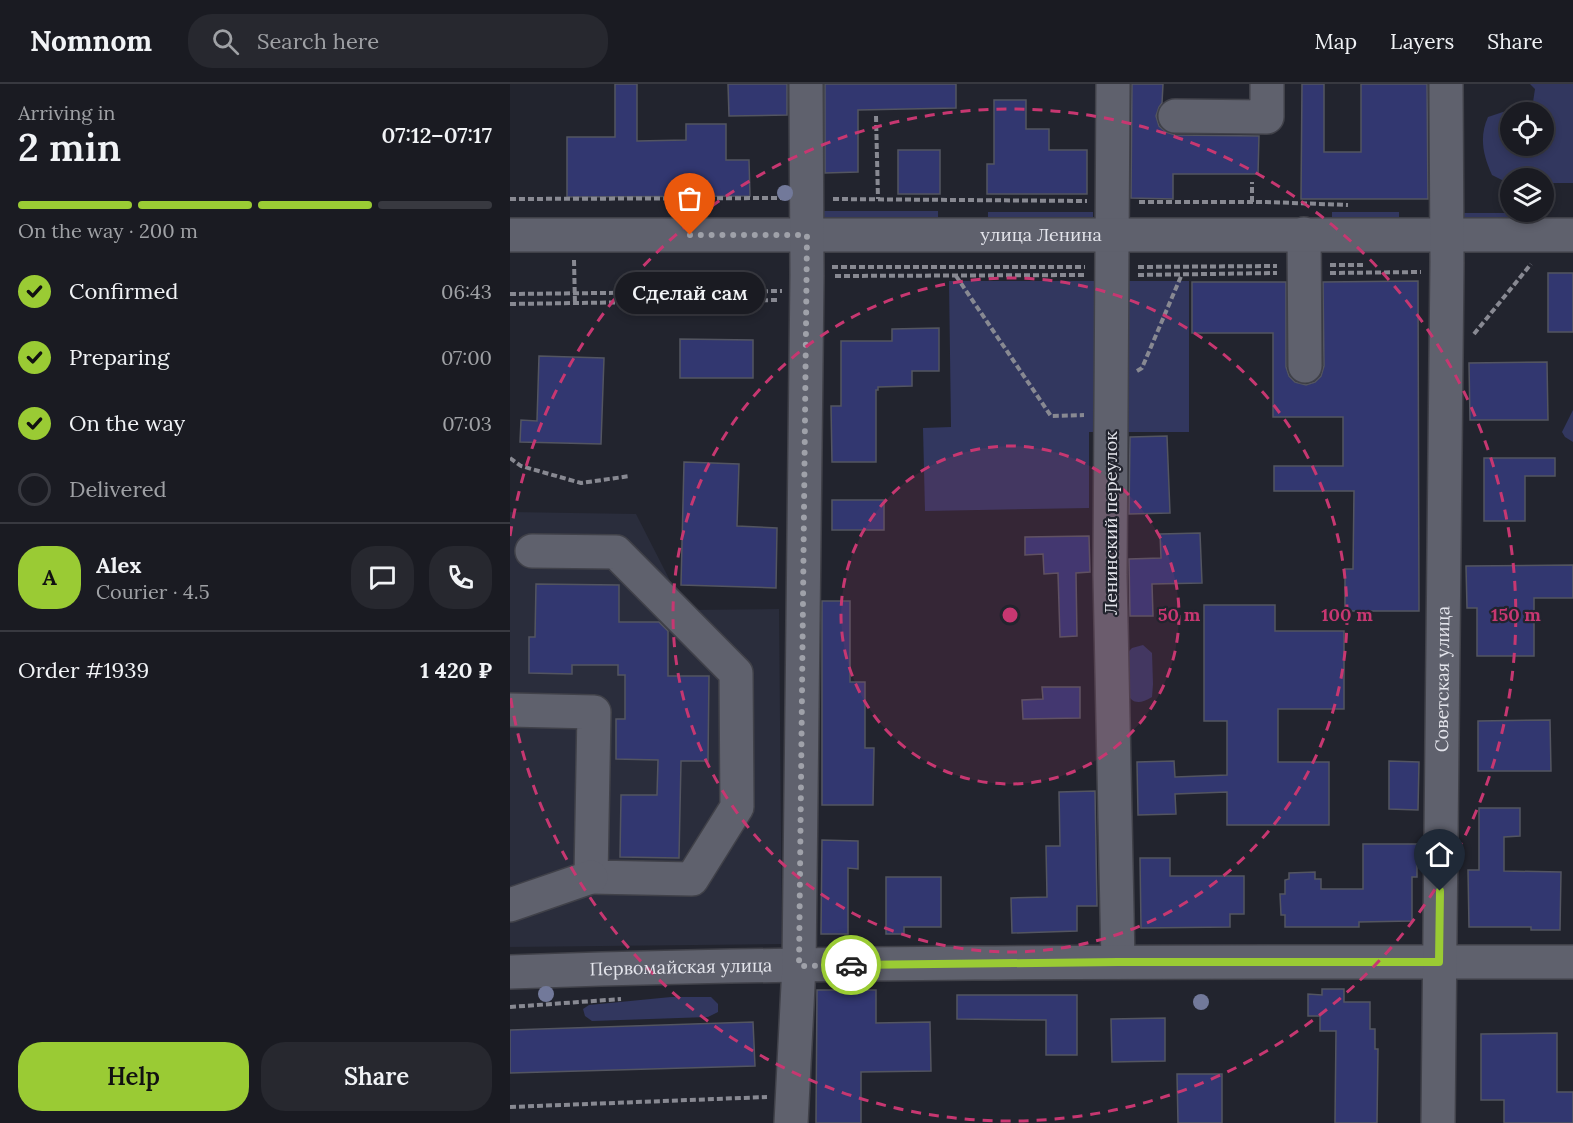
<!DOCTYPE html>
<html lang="en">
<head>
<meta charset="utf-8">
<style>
	body { margin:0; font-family:Lora,serif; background:#27282f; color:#f1f3f6; height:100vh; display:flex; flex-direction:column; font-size:22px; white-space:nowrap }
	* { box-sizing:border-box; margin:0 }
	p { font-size:20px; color:#9fa1a5 }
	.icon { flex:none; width:33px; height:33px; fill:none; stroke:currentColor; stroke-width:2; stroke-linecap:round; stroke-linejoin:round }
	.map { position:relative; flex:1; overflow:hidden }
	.details { display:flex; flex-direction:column; background:#1a1b22; width:510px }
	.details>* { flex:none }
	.tools { position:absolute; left:990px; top:18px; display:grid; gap:12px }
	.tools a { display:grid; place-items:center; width:54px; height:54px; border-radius:50%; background:#1a1b22; box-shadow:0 3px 9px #0003,0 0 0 2px #383940; font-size:30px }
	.pin { position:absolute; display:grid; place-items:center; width:51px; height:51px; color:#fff; margin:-62px -26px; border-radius:50% 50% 50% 0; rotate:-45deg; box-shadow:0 0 6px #0007 }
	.pin .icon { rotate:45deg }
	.courier { position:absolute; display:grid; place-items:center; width:60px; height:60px; margin:-30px; border:4px solid #9acb34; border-radius:50%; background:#fff; color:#222; box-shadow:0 2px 8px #0007 }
	.bubble { position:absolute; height:42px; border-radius:21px; background:#1a1b22; box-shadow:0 3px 9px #0003,0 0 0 2px #383940; font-size:20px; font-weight:600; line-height:42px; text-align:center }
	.summary em { font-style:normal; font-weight:600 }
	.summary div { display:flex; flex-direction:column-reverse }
	.summary { display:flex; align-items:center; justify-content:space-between; height:102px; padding:0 18px }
	h1 { font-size:39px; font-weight:600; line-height:45px }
	.bar { display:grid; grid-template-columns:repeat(4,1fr); gap:9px 6px; align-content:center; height:72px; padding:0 18px }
	.bar i { height:8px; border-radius:4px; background:#383940 }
	.bar .active { background:#9acb34 }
	.bar p { grid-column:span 4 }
	.line { display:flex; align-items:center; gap:15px; padding:0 18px; border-top:2px solid #383940 }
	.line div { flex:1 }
	.round { display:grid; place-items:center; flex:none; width:63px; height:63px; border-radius:24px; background:#27282f }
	ol { padding:0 18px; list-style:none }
	li { display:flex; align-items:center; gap:18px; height:66px }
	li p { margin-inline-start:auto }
	li .icon { padding:6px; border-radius:50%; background:#9acb34; color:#111; stroke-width:4 }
	li:last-child { color:#9fa1a5 }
	li i { width:33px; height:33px; border:3px solid #383940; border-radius:50% }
	.cta { display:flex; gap:12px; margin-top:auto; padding:12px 18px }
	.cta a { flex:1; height:69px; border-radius:24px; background:#9acb34; color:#111; font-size:24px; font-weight:600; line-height:69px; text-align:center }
	.cta a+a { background:#27282f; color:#f1f3f6 }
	header { display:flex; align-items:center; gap:36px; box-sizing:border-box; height:84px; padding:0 30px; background:#1a1b22; border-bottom:2px solid #383940 }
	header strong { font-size:28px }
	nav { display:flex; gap:33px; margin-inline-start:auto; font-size:21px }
	.search { width:420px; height:54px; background:#27282f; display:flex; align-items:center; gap:15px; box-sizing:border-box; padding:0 21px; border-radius:24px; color:#9fa1a5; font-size:22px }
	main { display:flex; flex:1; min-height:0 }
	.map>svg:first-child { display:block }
	.built { fill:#2a2d3c }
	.green { fill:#32375f; fill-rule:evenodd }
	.building { fill:#323770; stroke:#535560; stroke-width:1.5 }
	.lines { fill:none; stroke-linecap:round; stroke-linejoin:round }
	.minor-casing { stroke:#404149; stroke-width:36 }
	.path { stroke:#888992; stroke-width:4; stroke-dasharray:6 3; stroke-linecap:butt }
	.minor { stroke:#5f616d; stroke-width:33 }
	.tree { fill:#72799a }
	.done { stroke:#9fa1a9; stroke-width:6; stroke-dasharray:0 10.8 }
	.route { stroke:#9acb34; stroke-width:8 }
	.ring { fill:none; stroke:#c73771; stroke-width:3; stroke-dasharray:10 8 }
	.labels { text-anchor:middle; stroke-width:4.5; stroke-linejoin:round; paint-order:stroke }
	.street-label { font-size:18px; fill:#e3e4eb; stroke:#22242e }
	.centre { fill:#c73771; stroke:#22242e; stroke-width:3 }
	.ring-label { font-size:18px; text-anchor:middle; font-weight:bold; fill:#c73771; stroke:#22242e; stroke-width:4.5; stroke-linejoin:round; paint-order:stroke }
</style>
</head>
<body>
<header>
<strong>Nomnom</strong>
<div class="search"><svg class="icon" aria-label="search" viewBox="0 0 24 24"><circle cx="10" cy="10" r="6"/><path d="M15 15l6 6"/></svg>Search here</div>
<nav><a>Map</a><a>Layers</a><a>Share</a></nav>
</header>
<main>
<section class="details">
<div class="summary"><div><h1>2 min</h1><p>Arriving in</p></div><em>07:12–07:17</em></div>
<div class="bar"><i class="active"></i><i class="active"></i><i class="active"></i><i></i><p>On the way · 200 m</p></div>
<ol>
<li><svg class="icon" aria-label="check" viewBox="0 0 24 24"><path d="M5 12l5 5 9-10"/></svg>Confirmed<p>06:43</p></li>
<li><svg class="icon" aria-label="check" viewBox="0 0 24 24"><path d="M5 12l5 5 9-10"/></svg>Preparing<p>07:00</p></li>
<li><svg class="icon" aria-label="check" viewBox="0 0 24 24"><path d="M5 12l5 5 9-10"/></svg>On the way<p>07:03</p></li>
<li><i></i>Delivered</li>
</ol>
<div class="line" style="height:108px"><b class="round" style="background:#9acb34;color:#111">A</b><div><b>Alex</b><p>Courier · 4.5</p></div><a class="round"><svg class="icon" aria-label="chat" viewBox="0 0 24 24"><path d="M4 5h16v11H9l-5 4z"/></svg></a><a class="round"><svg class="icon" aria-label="phone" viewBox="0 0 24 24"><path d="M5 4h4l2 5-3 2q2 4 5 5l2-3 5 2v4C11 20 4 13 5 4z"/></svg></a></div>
<div class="line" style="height:78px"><div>Order #1939</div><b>1 420 ₽</b></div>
<div class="cta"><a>Help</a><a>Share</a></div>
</section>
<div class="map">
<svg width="1063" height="1039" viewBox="0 0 1063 1039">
	<rect width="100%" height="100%" fill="#22242e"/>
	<polygon class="built" points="0,428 126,430 175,526 269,525 272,860 0,863"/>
	<g class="green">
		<path d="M 1020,0 L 1063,0 L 1063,99 L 1034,99 L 1034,94 L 1000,94 L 1000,99 L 998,99 L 982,91 C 973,71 969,53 978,33 L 1023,18 L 1025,5 ZM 1000,28 L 1034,28 L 1034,62 L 1000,62 Z"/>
		<rect x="308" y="127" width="120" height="10"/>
		<rect x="478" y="128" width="105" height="9"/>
		<rect x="822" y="128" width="67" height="10"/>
		<rect x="953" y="129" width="64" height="9"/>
		<polygon points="439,197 679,197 679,348 579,348 579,424 415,427 413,344 441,343"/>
		<polygon points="1063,326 1063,358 1055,353 1052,348"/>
		<path d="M 633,561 L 642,569 L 643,600 L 642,613 C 620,627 615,609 615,591 C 615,585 614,577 616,572 C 617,569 620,566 622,564 Z"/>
		<polygon points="161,913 201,913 208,920 208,928 198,933 82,937 75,932 73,925 79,921"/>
	</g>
	<g class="building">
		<polygon points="105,0 127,0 127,57 176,56 176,40 216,40 216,76 239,76 240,112 57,113 57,53 105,53"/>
		<polygon points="218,0 277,0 277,31 219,32"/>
		<polygon points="315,0 446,0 446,24 348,26 348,88 315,89"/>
		<polygon points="622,0 653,0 652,19 649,23 646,32 649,42 656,48 665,51 749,52 748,90 663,90 663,115 621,114"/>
		<polygon points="792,0 814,0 814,68 851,68 851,0 917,0 918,115 791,115"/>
		<polygon points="484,16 516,16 516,45 539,45 539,66 577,66 577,110 477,110 477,80 484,80"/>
		<rect x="388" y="66" width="42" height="44"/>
		<rect x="1038" y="189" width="25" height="59"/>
		<polygon points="908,197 909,527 835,527 835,485 843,485 844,407 764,407 764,382 833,382 833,333 763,333 763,249 682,249 682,198 776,198 776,283 779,292 785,298 796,301 805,298 811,292 814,282 813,198"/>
		<polygon points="429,244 429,287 402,287 402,302 368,303 368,306 366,306 366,378 322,378 321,322 331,322 331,257 382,257 382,245"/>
		<polygon points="170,255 243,256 243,294 170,294"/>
		<polygon points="29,272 94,274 91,360 10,358 11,336 27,337"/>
		<polygon points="1037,278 1038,336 960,336 959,279"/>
		<polygon points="657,352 660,429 619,430 620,353"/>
		<polygon points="974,374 1045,374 1045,392 1015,392 1015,437 974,437"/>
		<polygon points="174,378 229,380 227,442 267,444 266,504 171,501"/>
		<rect x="322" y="416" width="52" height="30"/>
		<polygon points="690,449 692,499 642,500 643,532 620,532 619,475 651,474 650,450"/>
		<polygon points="579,452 580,488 566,489 567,552 550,553 548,489 534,490 533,470 515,471 515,453"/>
		<polygon points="1063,481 1063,514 1024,514 1024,572 967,572 967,524 957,524 956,482"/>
		<polygon points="26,500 109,501 109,538 149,538 158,547 158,592 199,592 198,677 171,677 169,774 110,773 111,711 147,711 148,676 106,675 106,635 115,635 115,591 108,591 108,581 62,581 62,590 19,589 19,553 25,553"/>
		<polygon points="312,517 340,517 340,598 355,598 355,664 364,664 363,721 312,721"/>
		<polygon points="694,521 765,521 765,547 834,547 834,625 768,625 768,678 819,678 819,741 717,741 717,708 665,710 666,730 628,731 627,678 664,677 665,693 717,691 717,637 694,637"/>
		<polygon points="532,603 570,603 570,634 513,635 512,616 533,615"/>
		<polygon points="1040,636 1041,687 968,687 968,637"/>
		<polygon points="879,677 909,678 908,726 879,725"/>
		<polygon points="585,707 587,822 567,822 567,847 502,849 501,814 537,813 536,762 550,762 549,708"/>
		<polygon points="969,724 1010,724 1010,752 994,753 994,787 1051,788 1050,846 1021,846 1021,843 959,843 958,786 969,786"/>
		<polygon points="312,756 348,757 348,785 338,784 338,850 311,850"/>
		<polygon points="853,760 907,760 907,793 902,793 902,837 849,838 849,843 775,843 775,831 771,831 770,810 775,810 775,796 779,795 779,789 805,788 805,795 811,795 811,805 853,805"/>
		<polygon points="630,774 660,774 660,792 734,792 734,830 720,830 720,843 631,844"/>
		<polygon points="376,793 431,793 431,843 394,843 394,850 376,850"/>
		<polygon points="812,905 834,905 834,918 860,918 860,945 865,945 865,965 868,965 867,1039 825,1039 826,947 810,947 810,932 798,932 798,910 812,911"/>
		<polygon points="307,906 366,906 366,939 420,938 421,987 351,988 351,1039 306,1039"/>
		<polygon points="447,911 567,911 567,971 536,971 536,936 447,935"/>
		<polygon points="655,934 655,977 602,978 601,935"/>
		<polygon points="243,938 245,982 0,989 0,946"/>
		<polygon points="1047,949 1047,1008 1063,1008 1063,1039 994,1039 994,1016 971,1016 971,950"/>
		<polygon points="667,990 712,990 712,1039 668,1039"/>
	</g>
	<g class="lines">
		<defs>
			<g id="minor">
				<polyline points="603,0 600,491 608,878"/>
				<polyline points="665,32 757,33 757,0"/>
				<polyline points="794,150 795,282"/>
				<path id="s1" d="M 0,151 L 1063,151"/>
				<polyline points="0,626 84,628 81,793 182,795 227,723 226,589 106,468 22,467"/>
				<polyline points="0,821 81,793"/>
				<path id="s2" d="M 0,888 C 354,876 709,878 1063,878"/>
				<polyline points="281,1039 289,882 297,192 296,0"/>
				<path id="s3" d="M 928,1039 L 937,179 L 936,0"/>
			</g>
		</defs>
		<use href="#minor" class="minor-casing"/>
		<g class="path">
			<polyline points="366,32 368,115"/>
			<polyline points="0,115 271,114"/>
			<polyline points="323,115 577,117"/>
			<polyline points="629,118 756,118 838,121"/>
			<polyline points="742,118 742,98"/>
			<polyline points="64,176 65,221"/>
			<polyline points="820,181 854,181"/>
			<polyline points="322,183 575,183"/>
			<polyline points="628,183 767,182"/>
			<polyline points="820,189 911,188"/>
			<polyline points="628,191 767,189"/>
			<polyline points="325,192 575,191"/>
			<polyline points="446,192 541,332 574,331"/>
			<polyline points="0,210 272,207"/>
			<polyline points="0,220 269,216"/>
			<polyline points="964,250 1021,180"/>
			<polyline points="627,287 632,284 672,190"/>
			<polyline points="0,374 11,382 71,399 120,392"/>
			<polyline points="0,923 111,915"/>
			<polyline points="0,1023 257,1013"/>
		</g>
		<use href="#minor" class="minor"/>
	</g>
	<g class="tree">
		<circle cx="275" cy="109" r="8"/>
		<circle cx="36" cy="910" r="8"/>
		<circle cx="691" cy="918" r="8"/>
	</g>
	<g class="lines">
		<polyline class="done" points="180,151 297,151 289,882 341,881"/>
		<polyline class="route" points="341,881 608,878 929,878 930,807"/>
	</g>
	<circle cx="500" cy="531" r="169" fill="#c73771" fill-opacity=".12"/>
	<g class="ring">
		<circle cx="500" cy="531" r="169"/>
		<circle cx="500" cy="531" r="337"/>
		<path d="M0 452A506 506 0 1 1 0 610"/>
	</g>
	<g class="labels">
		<g class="street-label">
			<text dy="6" stroke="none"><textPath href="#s1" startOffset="531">улица Ленина</textPath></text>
			<text transform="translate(601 439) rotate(-90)" y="6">Ленинский переулок</text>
			<text dy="6" stroke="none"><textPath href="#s3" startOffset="444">Советская улица</textPath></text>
			<text dy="6" stroke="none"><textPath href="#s2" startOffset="171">Первомайская улица</textPath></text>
		</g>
	</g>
	<circle cx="500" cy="531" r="9" class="centre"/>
	<g class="ring-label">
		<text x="669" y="537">50 m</text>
		<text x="837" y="537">100 m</text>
		<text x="1006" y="537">150 m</text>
	</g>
</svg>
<div class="tools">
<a><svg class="icon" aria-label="locate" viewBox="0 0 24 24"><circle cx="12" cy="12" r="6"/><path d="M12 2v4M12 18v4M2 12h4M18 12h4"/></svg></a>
<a><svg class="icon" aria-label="layers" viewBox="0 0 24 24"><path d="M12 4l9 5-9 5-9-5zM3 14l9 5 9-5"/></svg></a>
</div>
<div class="pin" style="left:180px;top:151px;background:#ea580c"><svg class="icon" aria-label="bag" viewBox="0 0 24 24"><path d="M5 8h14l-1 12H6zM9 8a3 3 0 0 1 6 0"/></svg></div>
<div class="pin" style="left:930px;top:807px;background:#1f2937"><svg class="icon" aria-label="home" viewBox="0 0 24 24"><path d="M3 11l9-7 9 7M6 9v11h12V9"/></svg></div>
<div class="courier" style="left:341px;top:881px"><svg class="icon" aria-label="car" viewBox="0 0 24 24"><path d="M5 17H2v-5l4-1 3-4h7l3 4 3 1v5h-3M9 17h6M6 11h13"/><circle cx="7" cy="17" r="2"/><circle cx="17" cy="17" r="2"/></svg></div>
<div class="bubble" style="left:105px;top:188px;width:150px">Сделай сам</div>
</div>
</main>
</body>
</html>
